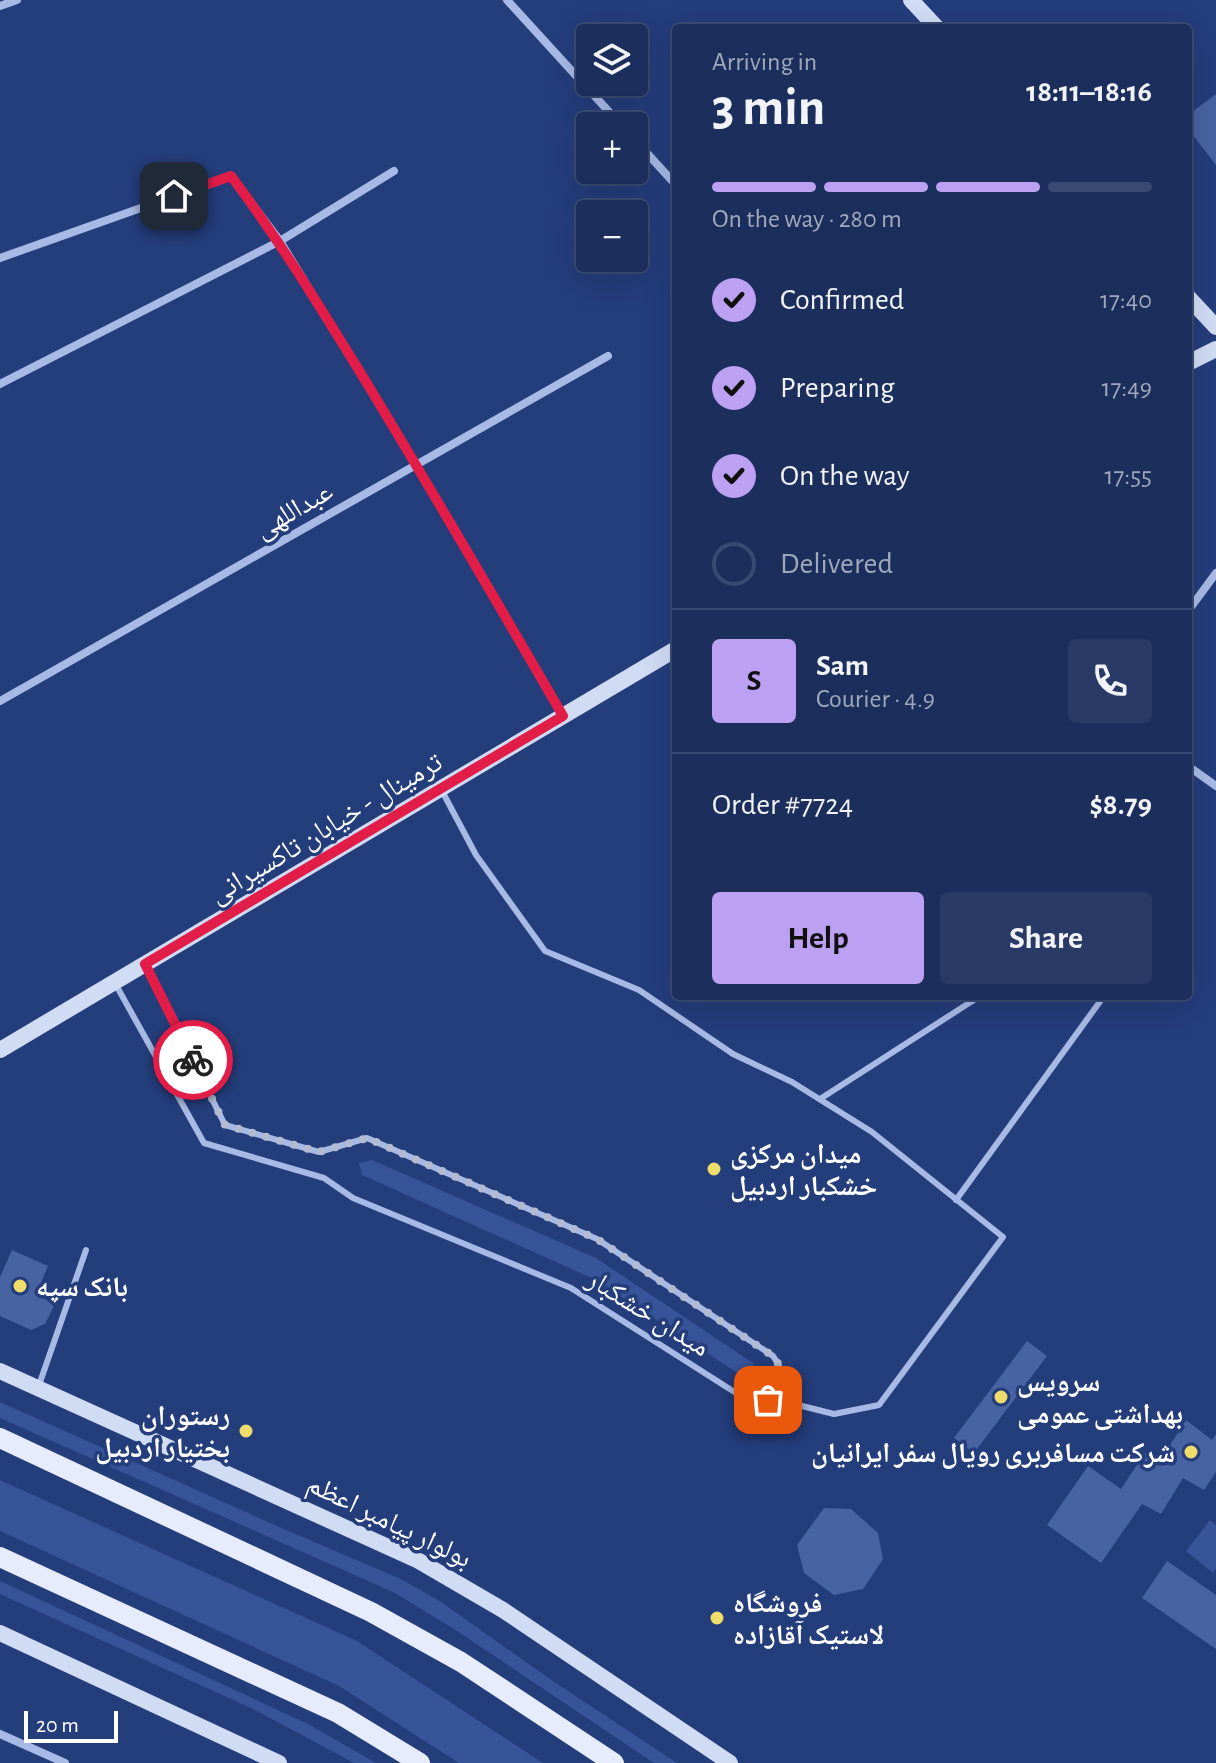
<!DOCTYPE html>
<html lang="en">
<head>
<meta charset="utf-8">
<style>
	body { margin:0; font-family:"Alegreya Sans","Noto Naskh Arabic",sans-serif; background:#283a65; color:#f1f3f6; height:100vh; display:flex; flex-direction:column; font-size:30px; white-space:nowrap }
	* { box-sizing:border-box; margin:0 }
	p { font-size:26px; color:#a0a8bb }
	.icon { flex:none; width:44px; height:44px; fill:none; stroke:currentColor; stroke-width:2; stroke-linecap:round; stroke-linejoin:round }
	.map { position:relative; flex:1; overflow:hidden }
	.sheet { position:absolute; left:672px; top:24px; width:520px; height:976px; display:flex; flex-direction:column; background:#1b2e5c; border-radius:8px; box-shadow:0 8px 32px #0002,0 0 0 2px #394a72 }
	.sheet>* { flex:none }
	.fabs { position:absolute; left:576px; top:24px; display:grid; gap:16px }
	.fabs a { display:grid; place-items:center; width:72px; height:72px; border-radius:8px; background:#1b2e5c; box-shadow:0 8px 32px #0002,0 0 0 2px #394a72; font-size:40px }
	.scale { position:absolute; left:24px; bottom:20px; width:94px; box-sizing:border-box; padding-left:8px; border:4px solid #fff; border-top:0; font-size:22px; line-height:28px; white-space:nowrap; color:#fff; -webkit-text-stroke:6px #243d7b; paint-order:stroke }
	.pin { position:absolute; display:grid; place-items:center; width:68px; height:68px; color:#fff; margin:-34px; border-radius:16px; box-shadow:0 4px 12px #0006 }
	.courier { position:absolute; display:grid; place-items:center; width:80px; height:80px; margin:-40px; border:6px solid #e11d48; border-radius:50%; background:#fff; color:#222; box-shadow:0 2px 10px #0007 }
	.summary em { font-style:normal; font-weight:700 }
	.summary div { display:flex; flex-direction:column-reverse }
	.summary { display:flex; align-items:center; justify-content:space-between; height:136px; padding:0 40px }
	h1 { font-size:52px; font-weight:700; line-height:60px }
	.bar { display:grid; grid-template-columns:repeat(4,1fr); gap:12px 8px; align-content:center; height:96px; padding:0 40px }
	.bar i { height:10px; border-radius:6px; background:#394a72 }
	.bar .active { background:#bca0f2 }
	.bar p { grid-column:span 4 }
	.line { display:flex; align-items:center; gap:20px; padding:0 40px; border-top:2px solid #394a72 }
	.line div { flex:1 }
	.round { display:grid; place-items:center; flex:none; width:84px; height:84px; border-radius:8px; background:#283a65 }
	ol { padding:0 40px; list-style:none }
	li { display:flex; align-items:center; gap:24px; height:88px }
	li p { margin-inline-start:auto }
	li .icon { padding:8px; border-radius:50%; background:#bca0f2; color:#111; stroke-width:4 }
	li:last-child { color:#a0a8bb }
	li i { width:44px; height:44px; border:4px solid #394a72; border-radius:50% }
	.button { display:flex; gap:16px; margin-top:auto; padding:16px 40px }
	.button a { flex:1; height:92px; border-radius:8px; background:#bca0f2; color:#111; font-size:32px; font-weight:700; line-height:92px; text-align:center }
	.button a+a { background:#283a65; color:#f1f3f6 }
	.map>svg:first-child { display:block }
	.green { fill:#375499 }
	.building { fill:#4863a2 }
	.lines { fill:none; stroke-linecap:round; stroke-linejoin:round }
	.lane { stroke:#a7bae5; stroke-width:6 }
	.street { stroke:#a7bae5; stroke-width:8 }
	.secondary { stroke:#d0dbf4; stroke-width:16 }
	.primary { stroke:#e7ecfc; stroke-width:20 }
	.done { stroke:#b2bbd1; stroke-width:8; stroke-dasharray:0 14.4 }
	.route { stroke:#e11d48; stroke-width:10 }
	.poi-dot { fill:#efdc6b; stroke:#243d7b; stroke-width:3 }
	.labels { text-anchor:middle; stroke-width:7; stroke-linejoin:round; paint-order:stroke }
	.street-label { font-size:28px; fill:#fff; stroke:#243d7b }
	.poi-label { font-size:28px; font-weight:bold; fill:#fff; stroke:#243d7b; text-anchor:start }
</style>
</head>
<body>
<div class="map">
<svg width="1216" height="1763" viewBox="0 0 1216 1763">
	<rect width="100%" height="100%" fill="#243d7b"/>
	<g class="green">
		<polygon points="372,1160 596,1258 753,1363 755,1374 742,1376 596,1280 362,1175 359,1163"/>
		<polygon points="0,1402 277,1526 401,1579 441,1602 550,1679 677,1763 654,1763 454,1629 393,1592 0,1418"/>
		<polygon points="0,1480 357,1641 543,1763 459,1763 339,1686 0,1531"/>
		<polygon points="1210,1520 1216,1525 1216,1568 1213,1573 1186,1551"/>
		<polygon points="0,1581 308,1724 376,1763 354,1763 253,1709 0,1594"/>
	</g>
	<g class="building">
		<polygon points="1216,94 1216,165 1188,129 1188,115"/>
		<polygon points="12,1250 48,1266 36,1295 55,1304 45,1324 31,1330 0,1316 0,1277"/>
		<polygon points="1027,1341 1047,1356 974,1453 954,1438"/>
		<polygon points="1186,1420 1212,1440 1216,1434 1216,1472 1204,1490 1183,1478 1161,1514 1142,1504 1101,1563 1047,1525 1088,1466 1121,1489 1145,1453 1160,1461"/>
		<polygon points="824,1508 851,1509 878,1533 883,1559 863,1589 834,1595 804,1573 797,1545"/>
		<polygon points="1167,1561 1216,1595 1216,1649 1142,1598"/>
	</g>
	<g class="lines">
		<g class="lane">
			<polyline points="441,789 476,855 545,951 639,990 733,1054 792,1082 872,1132 1003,1237 879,1405 834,1414 798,1405 778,1392"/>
			<path d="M 116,985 L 204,1143 L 324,1178 L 353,1198 L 571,1288 L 747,1400 L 758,1402 L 776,1397 C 784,1380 784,1371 773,1356 L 597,1239 L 367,1138 L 319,1152 L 225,1125 L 146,966"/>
			<polyline points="820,1099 980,996"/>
			<polyline points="956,1200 1104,996"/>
			<polyline points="38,1388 86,1250"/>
		</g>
		<g class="street">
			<polyline points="507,0 622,126"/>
			<polyline points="0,6 17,0"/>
			<polyline points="634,139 676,185"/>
			<polyline points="0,258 231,176 280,241 416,465 563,715"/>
			<polyline points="0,384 280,241 394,171"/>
			<polyline points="1188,611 1216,573"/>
			<polyline points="0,701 608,356"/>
			<polyline points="1188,766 1216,786"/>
			<polyline points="0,1734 65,1763"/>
		</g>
		<g class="secondary">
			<polyline points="911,0 937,28"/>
			<polyline points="1188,297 1216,327"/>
			<polyline points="1188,363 1216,349"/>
			<polyline points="0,1050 676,649"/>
			<polyline points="0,1371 419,1561 503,1610 730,1763"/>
			<polyline points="0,1633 279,1763"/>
		</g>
		<g class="primary">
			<polyline points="0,1438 371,1612 461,1662 614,1763"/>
			<polyline points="0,1557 338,1713 420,1763"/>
		</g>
	</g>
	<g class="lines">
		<path class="done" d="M 193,1060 L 225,1125 L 319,1152 L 367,1138 L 597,1239 L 773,1356 C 784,1370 784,1381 776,1397 L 768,1400"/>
		<path class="route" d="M 174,196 L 231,176 C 283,245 326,317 371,390 C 436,498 500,607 563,716 L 145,964 L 193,1060"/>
	</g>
	<g class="poi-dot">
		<circle cx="714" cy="1169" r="8"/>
		<circle cx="20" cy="1286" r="8"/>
		<circle cx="1001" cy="1397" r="8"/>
		<circle cx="246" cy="1431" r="8"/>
		<circle cx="1191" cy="1452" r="8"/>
		<circle cx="717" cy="1618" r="8"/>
	</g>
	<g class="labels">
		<g class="street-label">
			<text transform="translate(293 509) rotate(-30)" y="10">عبداللهی</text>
			<text transform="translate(325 827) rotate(-31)" y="10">ترمینال - خیابان تاکسیرانی</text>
			<text transform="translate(649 1312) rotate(32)" y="10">میدان خشکبار</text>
			<text transform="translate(390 1520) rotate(26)" y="10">بولوار پیامبر اعظم</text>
		</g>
		<g class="poi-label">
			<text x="730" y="1163">میدان مرکزی<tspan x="730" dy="32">خشکبار اردبیل</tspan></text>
			<text x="36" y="1296">بانک سپه</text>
			<text x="1017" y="1391">سرویس<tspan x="1017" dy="32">بهداشتی عمومی</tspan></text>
			<text x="230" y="1425" text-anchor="end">رستوران<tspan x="230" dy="32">بختیار اردبیل</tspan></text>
			<text x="1175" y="1462" text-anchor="end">شرکت مسافربری رویال سفر ایرانیان</text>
			<text x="733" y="1612">فروشگاه<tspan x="733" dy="32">لاستیک آقازاده</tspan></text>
		</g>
	</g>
</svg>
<div class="fabs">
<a><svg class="icon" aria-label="layers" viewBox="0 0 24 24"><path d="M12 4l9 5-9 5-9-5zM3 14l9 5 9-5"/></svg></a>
<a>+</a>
<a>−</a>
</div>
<div class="scale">20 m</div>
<div class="pin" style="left:768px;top:1400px;background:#ea580c"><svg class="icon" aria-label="bag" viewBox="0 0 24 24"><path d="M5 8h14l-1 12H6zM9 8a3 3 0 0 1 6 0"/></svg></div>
<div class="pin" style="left:174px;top:196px;background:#1f2937"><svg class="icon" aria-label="home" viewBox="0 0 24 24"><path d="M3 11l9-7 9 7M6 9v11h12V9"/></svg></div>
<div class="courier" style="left:193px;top:1060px"><svg class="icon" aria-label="bike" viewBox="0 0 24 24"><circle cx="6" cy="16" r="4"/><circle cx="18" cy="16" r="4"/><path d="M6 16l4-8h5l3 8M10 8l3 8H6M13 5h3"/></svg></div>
<section class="sheet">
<div class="summary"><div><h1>3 min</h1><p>Arriving in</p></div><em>18:11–18:16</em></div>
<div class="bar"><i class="active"></i><i class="active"></i><i class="active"></i><i></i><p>On the way · 280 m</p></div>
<ol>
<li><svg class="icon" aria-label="check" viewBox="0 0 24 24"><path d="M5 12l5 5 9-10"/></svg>Confirmed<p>17:40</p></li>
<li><svg class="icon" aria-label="check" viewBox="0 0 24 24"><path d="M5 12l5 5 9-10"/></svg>Preparing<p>17:49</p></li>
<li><svg class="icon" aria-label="check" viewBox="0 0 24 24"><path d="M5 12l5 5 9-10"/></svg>On the way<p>17:55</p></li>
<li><i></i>Delivered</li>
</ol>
<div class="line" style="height:144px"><b class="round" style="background:#bca0f2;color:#111">S</b><div><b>Sam</b><p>Courier · 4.9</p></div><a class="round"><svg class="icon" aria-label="phone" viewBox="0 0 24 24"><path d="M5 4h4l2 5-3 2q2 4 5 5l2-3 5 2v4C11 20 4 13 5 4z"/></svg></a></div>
<div class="line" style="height:104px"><div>Order #7724</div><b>$8.79</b></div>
<div class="button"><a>Help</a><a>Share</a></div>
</section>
</div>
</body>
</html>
